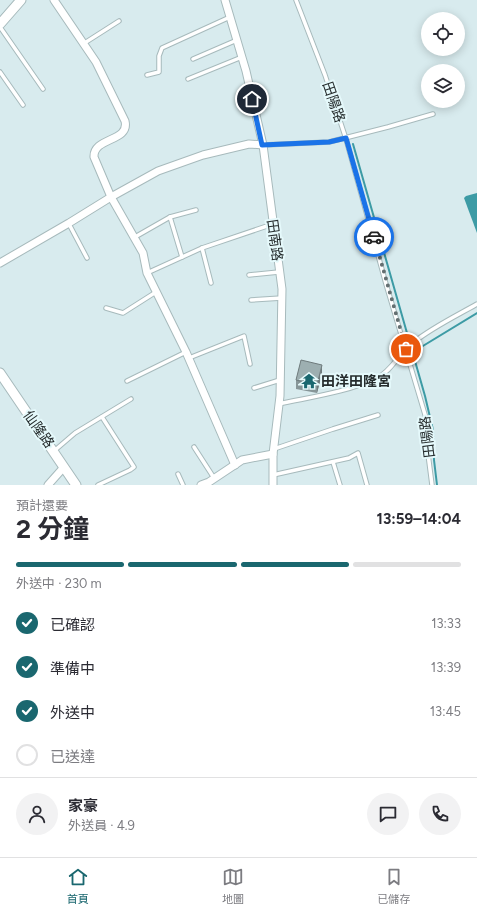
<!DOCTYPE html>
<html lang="zh-TW">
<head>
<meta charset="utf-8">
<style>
	body { margin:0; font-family:Figtree,"Noto Sans TC",sans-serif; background:#f2f2f3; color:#2b2b33; height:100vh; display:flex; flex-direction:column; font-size:15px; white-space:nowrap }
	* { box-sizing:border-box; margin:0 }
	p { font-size:13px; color:#7c7c81 }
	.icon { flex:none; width:22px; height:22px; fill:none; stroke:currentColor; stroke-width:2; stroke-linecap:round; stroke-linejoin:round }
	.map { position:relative; height:485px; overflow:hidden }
	.side { display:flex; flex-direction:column; background:#fff; flex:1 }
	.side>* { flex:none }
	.fabs { position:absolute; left:421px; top:12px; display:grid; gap:8px }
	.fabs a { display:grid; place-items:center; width:44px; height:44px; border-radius:50%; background:#fff; box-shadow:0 2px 10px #0003; font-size:20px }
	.pin { position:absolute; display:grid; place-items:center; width:34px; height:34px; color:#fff; margin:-17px; border:2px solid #fff; border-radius:50%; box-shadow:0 1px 4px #0007 }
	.courier { position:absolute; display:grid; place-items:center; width:40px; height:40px; margin:-20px; border:3px solid #1a73e8; border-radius:50%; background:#fff; color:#222; box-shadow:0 1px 5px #0007 }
	.headline em { font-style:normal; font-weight:700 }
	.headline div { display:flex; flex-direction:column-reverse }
	.headline { display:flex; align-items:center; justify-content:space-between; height:68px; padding:0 16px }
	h1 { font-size:26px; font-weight:700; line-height:30px }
	.bar { display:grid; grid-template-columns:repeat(4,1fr); gap:6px 4px; align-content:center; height:48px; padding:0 16px }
	.bar i { height:5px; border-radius:3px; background:#e1e1e2 }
	.bar .on { background:#1a676f }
	.bar p { grid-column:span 4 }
	.line { display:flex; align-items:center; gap:10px; padding:0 16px; border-top:1px solid #e1e1e2 }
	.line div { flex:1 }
	.round { display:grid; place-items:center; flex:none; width:42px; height:42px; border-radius:21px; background:#f2f2f3 }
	ol { padding:0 16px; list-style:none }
	li { display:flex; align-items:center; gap:12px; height:44px }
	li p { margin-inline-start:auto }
	li .icon { padding:4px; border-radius:50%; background:#1a676f; color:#fff; stroke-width:4 }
	li:last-child { color:#7c7c81 }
	li i { width:22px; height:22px; border:2px solid #e1e1e2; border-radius:50% }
	.tab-bar { display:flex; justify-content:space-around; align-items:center; height:56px; border-top:1px solid #e1e1e2; background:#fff; font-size:11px; color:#7c7c81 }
	.tab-bar a { display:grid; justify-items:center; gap:2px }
	.tab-bar .on { color:#1a676f }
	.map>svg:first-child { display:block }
	.water { fill:#3d9ba5 }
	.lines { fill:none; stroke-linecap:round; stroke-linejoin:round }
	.stream { stroke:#3d9ba5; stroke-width:2 }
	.lane-casing { stroke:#a7babc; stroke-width:5.5 }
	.street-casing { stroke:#a7babc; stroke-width:9 }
	.secondary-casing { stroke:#a7babc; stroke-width:11 }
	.lane { stroke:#fff; stroke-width:3.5 }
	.street { stroke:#fff; stroke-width:7 }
	.secondary { stroke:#fff; stroke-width:9 }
	.wall { fill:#879698 }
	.shaded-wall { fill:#6e7a7c }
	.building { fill:#9dafb1; stroke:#6e7a7c }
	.done { stroke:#646f71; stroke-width:4; stroke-dasharray:0 7.2 }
	.route { stroke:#1a73e8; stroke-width:5 }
	.labels { text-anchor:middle; stroke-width:4; stroke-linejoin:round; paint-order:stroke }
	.street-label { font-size:14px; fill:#252c2d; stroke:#e5f9fb }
	.poi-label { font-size:14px; font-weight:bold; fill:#252c2d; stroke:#e5f9fb; text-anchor:start }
</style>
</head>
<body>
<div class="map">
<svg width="477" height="485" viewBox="0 0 477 485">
	<rect width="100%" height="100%" fill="#d8ebee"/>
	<polygon class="water" points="477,193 477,233 464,198 466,196"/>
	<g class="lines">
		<g class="stream">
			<polyline points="353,144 425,396 433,430 434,460 437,485"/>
			<polyline points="413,352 477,313"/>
		</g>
		<defs>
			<g id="lane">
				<polyline points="296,0 325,75 346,139 386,284 426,418 427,446 432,485"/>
				<polyline points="0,27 43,89"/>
				<polyline points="83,44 119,21"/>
				<polyline points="193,59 237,40"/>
				<polyline points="0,72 23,105"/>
				<polyline points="147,75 159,72 159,56 162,48 230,17"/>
				<polyline points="188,79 242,57"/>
				<polyline points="263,145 329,142 388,127 433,114"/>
				<polyline points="170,217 182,257"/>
				<polyline points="69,224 87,258"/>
				<polyline points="135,237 170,217 196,210"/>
				<polyline points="202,248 211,283"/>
				<polyline points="147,273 202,248 273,224"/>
				<polyline points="249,275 279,272"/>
				<polyline points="251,300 282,298"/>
				<polyline points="106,308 123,313 156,292"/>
				<polyline points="189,358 244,336 250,364"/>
				<polyline points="127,381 186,352"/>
				<polyline points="254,388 280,380"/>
				<path d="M 279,404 C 311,397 348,392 377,378 C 393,370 400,351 414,342 C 433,327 456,316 477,304"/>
				<polyline points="194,447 214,478"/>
				<polyline points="274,449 333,429 378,415"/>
				<polyline points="54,451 75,433 131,399"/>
				<polyline points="333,462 340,485"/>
				<polyline points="178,474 183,485"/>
				<polyline points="273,475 349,458 358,453 367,485"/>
				<polyline points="98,485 130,470 134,467 102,417"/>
			</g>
			<g id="street">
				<path d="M 54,0 L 96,62 L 125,121 C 130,142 93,137 94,157 L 111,197 L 143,253 L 147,273 L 186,352 L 235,465"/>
				<polyline points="225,0 246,71 263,145 282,289 280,396 273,454 273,485"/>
				<polyline points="0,263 69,223 111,197 158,171 203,155 249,144 263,145"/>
				<polyline points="48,485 64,467"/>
				<polyline points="201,485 209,482 242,460 273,454"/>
			</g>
			<g id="secondary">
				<polyline points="0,24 21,0"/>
				<polyline points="0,373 76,485"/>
			</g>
		</defs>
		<use href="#lane" class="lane-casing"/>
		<use href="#street" class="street-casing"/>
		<use href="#secondary" class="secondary-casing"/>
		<use href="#lane" class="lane"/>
		<use href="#street" class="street"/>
		<use href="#secondary" class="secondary"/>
	</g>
	<polygon class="wall" points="322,374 317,393 296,389 296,380"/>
	<polygon class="shaded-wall" points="322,365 322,374 317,393 317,385"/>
	<polygon class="building" points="301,360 322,365 317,385 296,380"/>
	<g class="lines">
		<polyline class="done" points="374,237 406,349"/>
		<polyline class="route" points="252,99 262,145 329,142 346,138 374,237"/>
	</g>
	<defs>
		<symbol id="temple-bare" viewBox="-9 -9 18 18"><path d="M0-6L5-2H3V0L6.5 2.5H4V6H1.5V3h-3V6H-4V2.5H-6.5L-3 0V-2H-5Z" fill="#1a676f" stroke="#e5f9fb" stroke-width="2.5" paint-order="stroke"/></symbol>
	</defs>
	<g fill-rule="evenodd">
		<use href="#temple-bare" x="298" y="370" width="22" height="22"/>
	</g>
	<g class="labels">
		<g class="street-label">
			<text transform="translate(334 102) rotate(71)" y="5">田陽路</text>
			<text transform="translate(275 240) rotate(82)" y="5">田南路</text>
			<text transform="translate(39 429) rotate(55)" y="5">仙隆路</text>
			<text transform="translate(427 437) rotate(-97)" y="5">田陽路</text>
		</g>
		<g class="poi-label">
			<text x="321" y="386">田洋田隆宮</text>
		</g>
	</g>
</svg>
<div class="fabs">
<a><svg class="icon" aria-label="locate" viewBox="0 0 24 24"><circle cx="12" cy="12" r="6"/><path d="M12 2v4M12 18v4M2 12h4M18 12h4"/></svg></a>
<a><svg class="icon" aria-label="layers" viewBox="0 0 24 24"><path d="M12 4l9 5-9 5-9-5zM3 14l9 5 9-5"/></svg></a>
</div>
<div class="pin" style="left:406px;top:349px;background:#ea580c"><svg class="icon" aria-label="bag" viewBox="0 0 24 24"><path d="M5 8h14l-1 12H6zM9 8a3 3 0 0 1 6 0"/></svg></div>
<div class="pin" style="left:252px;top:99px;background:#1f2937"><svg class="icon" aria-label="home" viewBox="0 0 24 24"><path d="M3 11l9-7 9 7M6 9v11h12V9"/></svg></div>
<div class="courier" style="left:374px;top:237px"><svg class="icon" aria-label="car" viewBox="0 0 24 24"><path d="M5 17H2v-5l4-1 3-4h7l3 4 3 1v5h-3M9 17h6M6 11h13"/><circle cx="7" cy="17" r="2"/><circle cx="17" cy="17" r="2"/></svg></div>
</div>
<section class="side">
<div class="headline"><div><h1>2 分鐘</h1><p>預計還要</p></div><em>13:59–14:04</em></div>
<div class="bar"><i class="on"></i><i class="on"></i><i class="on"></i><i></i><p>外送中 · 230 m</p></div>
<ol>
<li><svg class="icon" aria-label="check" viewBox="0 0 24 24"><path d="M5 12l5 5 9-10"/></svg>已確認<p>13:33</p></li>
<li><svg class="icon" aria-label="check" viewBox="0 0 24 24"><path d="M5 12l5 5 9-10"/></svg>準備中<p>13:39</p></li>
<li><svg class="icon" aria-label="check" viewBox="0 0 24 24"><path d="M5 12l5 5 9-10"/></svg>外送中<p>13:45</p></li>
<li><i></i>已送達</li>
</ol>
<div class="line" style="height:72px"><a class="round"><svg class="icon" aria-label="person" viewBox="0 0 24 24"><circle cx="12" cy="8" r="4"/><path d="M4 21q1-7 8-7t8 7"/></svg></a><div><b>家豪</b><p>外送員 · 4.9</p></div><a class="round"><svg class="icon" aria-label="chat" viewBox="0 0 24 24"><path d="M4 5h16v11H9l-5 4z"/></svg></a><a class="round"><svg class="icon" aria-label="phone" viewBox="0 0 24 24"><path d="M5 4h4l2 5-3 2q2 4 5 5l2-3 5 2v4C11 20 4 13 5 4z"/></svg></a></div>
</section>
<nav class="tab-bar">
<a class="on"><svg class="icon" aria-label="home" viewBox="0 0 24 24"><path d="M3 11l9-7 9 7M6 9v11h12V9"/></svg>首頁</a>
<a><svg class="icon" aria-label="map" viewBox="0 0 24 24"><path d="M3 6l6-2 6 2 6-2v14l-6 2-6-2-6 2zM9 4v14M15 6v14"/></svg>地圖</a>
<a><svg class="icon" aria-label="saved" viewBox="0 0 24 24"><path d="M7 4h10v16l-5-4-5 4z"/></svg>已儲存</a>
</nav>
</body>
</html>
